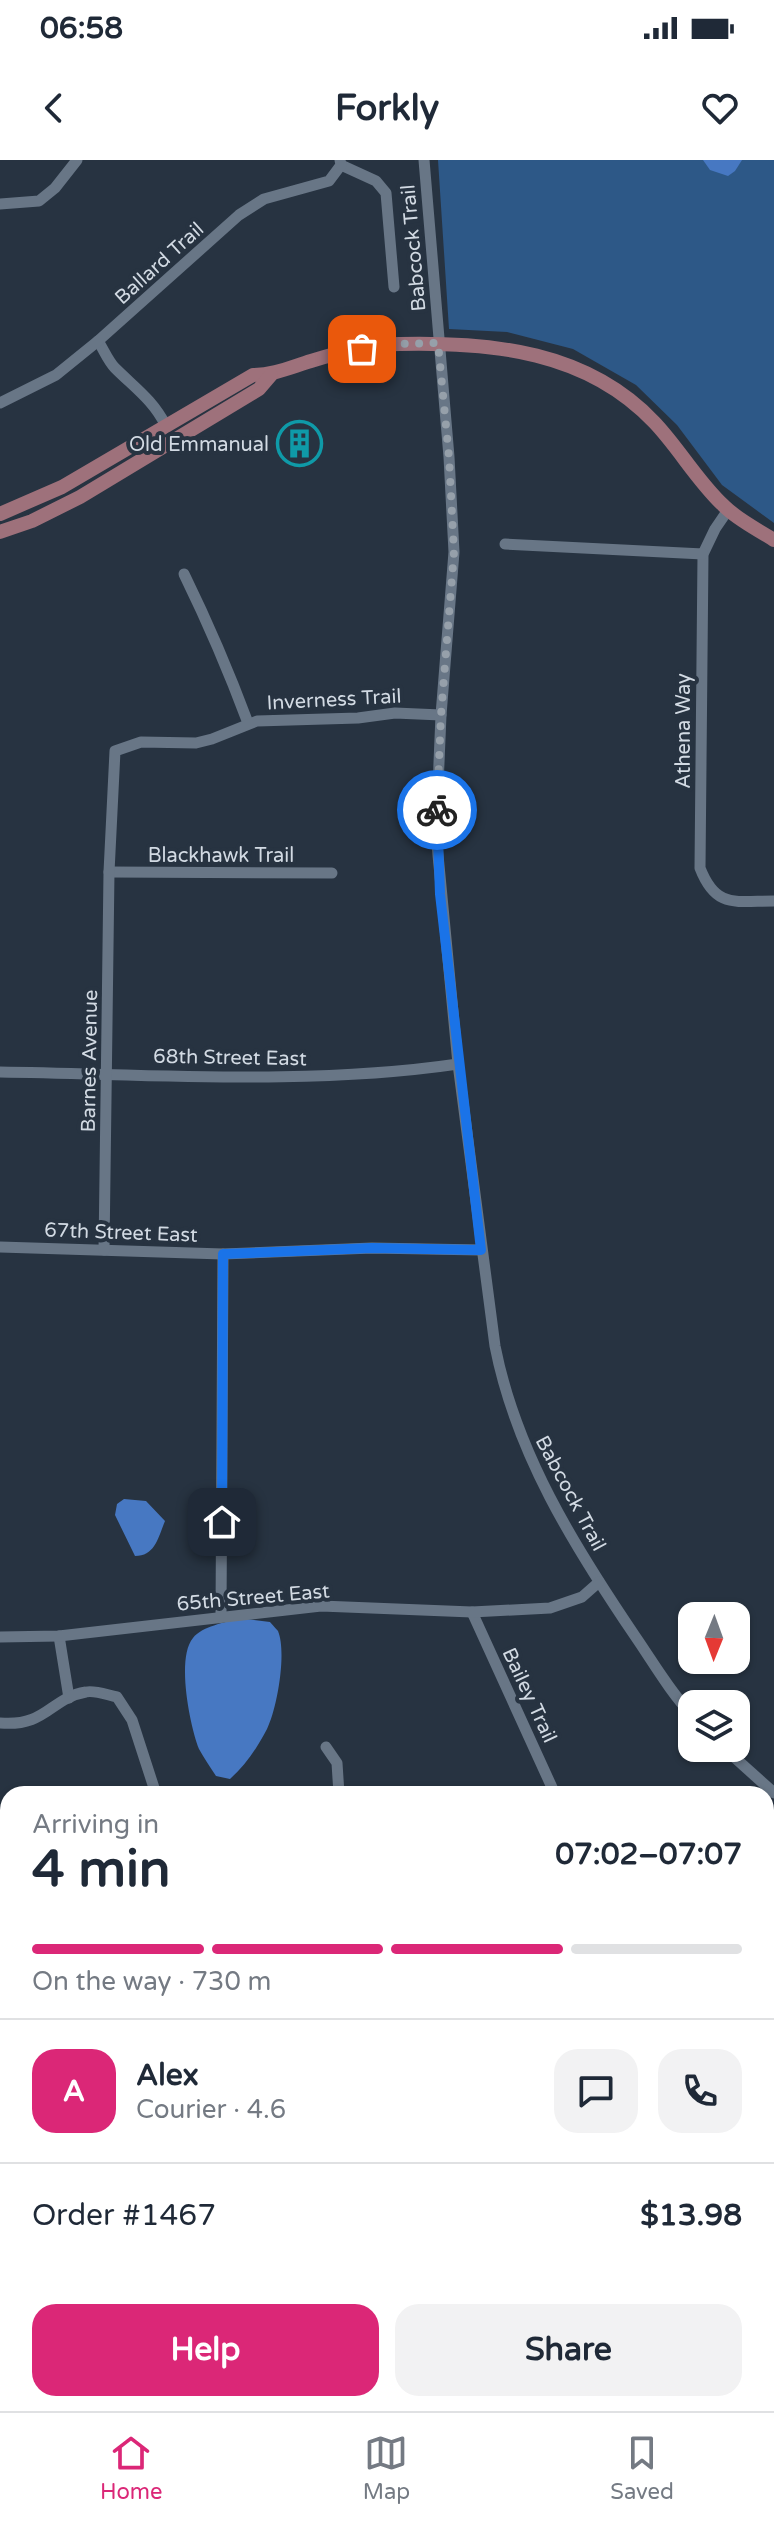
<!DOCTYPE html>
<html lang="en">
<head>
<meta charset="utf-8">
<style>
	body { margin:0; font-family:"Varela Round",sans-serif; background:#f2f2f3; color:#1f2937; height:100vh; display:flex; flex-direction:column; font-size:30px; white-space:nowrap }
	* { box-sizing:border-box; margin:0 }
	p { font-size:26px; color:#747a83 }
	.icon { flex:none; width:44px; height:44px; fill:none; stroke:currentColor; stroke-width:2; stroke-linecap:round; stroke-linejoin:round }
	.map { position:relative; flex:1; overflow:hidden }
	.drawer { position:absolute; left:0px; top:1626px; width:774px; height:626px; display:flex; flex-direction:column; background:#fff; border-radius:24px 24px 0 0; box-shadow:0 2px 6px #0004 }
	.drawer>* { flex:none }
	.needle { width:52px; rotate:181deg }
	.buttons { position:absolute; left:678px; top:1442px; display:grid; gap:16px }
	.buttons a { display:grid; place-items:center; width:72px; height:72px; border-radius:16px; background:#fff; box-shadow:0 2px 6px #0004; font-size:40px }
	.pin { position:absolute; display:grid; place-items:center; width:68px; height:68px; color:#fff; margin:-34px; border-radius:16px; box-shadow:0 4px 12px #0006 }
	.courier { position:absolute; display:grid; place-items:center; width:80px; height:80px; margin:-40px; border:6px solid #1a73e8; border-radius:50%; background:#fff; color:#222; box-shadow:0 2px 10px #0007 }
	.head em { font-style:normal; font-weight:700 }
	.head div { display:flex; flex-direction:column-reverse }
	.head { display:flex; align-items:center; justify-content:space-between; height:136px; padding:0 32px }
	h1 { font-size:52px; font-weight:700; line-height:60px }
	.bar { display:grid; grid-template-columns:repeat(4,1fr); gap:12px 8px; align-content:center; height:96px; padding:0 32px }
	.bar i { height:10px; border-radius:6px; background:#e0e1e3 }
	.bar .on { background:#db2777 }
	.bar p { grid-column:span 4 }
	.line { display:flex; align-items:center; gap:20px; padding:0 32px; border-top:2px solid #e0e1e3 }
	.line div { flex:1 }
	.round { display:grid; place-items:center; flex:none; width:84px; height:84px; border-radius:24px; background:#f2f2f3 }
	.primary-button { display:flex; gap:16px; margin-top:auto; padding:16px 32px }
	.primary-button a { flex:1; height:92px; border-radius:24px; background:#db2777; color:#fff; font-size:32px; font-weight:700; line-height:92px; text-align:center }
	.primary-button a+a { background:#f2f2f3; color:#1f2937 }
	.status { display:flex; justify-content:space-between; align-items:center; height:56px; padding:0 40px; background:#fff; direction:ltr }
	.status svg { height:22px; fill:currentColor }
	header { display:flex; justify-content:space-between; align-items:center; height:104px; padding:0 32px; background:#fff; font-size:36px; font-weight:700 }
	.tabs { display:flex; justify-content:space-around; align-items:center; height:112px; border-top:2px solid #e0e1e3; background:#fff; font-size:22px; color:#747a83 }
	.tabs a { display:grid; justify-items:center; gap:4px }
	.tabs .on { color:#db2777 }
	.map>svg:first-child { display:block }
	.green { fill:#2d5887 }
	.water { fill:#4778c2 }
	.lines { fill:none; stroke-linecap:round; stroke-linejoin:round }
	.minor { stroke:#687686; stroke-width:11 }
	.major { stroke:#9e717b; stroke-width:14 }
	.done { stroke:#96a0aa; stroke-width:8; stroke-dasharray:0 14.4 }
	.route { stroke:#1a73e8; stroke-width:10 }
	.labels { text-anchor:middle; stroke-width:8; stroke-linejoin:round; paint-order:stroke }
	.street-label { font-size:20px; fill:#d2dae3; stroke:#273341 }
	.poi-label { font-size:20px; fill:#d2dae3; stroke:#273341; text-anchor:end }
</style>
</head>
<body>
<div class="status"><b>06:58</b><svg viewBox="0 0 49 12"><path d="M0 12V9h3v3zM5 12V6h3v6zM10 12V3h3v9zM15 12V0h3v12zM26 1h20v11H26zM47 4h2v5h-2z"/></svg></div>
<header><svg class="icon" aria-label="back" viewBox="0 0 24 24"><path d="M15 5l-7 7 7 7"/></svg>Forkly<svg class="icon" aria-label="heart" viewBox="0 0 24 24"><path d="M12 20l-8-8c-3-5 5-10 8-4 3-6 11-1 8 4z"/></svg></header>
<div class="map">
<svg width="774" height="2251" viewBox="0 0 774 2251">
	<rect width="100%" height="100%" fill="#273341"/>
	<polygon class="green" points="438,0 774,0 774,363 722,325 677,265 636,225 573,189 507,172 449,169"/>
	<g class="water">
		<polygon points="703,0 742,0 735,11 728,16 710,10"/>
		<path d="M 124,1339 L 146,1341 L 165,1361 C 158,1378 155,1396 135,1396 L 115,1355 L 117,1344 Z"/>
		<path d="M 239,1458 L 270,1462 C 271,1463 277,1470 278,1471 C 287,1493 277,1549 267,1569 C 257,1588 246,1605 230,1619 L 216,1616 C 210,1607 204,1598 199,1589 C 190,1566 176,1498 193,1478 C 202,1466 225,1463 239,1458 Z"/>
		<polygon points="8,2218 8,2244 106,2244 105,2251 0,2251 0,2221"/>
		<polygon points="387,2244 659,2244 657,2251 549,2251 545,2248 529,2247 526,2251 391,2251"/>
	</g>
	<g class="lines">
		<g class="minor">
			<path d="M 424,0 L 449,297 L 454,392 L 441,555 L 436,674 L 458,904 L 495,1186 C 516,1293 574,1386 635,1476 C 653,1502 670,1532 692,1555"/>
			<polyline points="341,5 376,21 386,33 394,127"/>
			<polyline points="0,44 39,41 55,28 77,0"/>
			<path d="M 98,181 C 104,190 108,201 115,208 C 135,228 153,240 166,266"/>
			<polyline points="0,243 56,215 98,181 239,55 264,39 329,21 341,5 340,0"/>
			<path d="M 728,350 L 715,369 L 703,394 L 700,708 C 716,749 735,741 774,741"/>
			<polyline points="505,384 703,394"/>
			<path d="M 184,414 C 208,463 229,512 248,563"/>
			<polyline points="109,712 332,713"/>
			<path d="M 0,912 C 152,914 307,926 458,904"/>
			<polyline points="0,1087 223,1094 372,1088 481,1090"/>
			<polyline points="104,1090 109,712 115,591 141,582 196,583 212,579 257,561 358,558 395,553 441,555"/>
			<polyline points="472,1452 555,1634"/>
			<polyline points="221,1456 223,1094"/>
			<polyline points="59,1476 69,1538"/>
			<polyline points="0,1477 59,1476 321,1446 472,1452 550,1448 582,1437 599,1422"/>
			<path d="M 0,1563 C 47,1567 50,1538 86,1532 C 95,1530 107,1535 117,1537 L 132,1560 L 156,1634"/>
			<polyline points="326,1587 337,1603 339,1634"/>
			<polyline points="724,1588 774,1633"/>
			<polyline points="0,1686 4,1685"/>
			<polyline points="766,1818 774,1824"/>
			<polyline points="0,1859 8,1860"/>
			<polyline points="0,2088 8,2088"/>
			<polyline points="334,2251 334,2244"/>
			<polyline points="772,2251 774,2247"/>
		</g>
		<g class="major">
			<path d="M 0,354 L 62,327 L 253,215 C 274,215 291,207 311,201 C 340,192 370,184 400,184 C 492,182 587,191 654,262 C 679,288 697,321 724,346 C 738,360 757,369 774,380"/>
			<polyline points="0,372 32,361 80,337 259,229 271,215"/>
		</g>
	</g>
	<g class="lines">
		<polyline class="done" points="362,189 388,184 438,183 449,297 454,392 441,555 437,650"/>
		<polyline class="route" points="222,1362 223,1094 372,1088 481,1090 440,734 437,650"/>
	</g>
	<defs>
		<symbol id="building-ring" viewBox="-11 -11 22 22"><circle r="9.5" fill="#273341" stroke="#0f9aa8" stroke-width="1.5"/><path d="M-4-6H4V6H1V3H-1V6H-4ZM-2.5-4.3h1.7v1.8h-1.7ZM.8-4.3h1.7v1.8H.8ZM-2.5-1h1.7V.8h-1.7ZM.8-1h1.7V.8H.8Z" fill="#0f9aa8"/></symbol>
	</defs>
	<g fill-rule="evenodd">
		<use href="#building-ring" x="274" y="258" width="51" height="51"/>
	</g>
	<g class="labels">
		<g class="street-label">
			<text transform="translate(413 88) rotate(-95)" y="7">Babcock Trail</text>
			<text transform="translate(159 103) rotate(-42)" y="7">Ballard Trail</text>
			<text transform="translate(334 539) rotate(-3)" y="7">Inverness Trail</text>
			<text transform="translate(683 571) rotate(-90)" y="7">Athena Way</text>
			<text x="221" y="702">Blackhawk Trail</text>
			<text transform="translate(230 897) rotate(1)" y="7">68th Street East</text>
			<text transform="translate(89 901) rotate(-89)" y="7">Barnes Avenue</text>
			<text transform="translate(121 1072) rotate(2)" y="7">67th Street East</text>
			<text transform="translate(571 1333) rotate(62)" y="7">Babcock Trail</text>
			<text transform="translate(253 1437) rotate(-5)" y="7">65th Street East</text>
			<text transform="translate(530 1535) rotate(65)" y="7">Bailey Trail</text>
		</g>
		<g class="poi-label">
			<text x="269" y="291">Old Emmanual</text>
		</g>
	</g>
</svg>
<div class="buttons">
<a><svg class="needle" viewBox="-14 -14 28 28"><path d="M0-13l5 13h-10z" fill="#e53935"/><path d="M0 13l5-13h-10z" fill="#747a83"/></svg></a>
<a><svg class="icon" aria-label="layers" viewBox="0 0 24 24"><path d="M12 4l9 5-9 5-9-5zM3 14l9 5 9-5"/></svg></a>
</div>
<div class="pin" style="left:362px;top:189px;background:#ea580c"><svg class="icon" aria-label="bag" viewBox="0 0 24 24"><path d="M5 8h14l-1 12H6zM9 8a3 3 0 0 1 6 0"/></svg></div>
<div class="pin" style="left:222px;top:1362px;background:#1f2937"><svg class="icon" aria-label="home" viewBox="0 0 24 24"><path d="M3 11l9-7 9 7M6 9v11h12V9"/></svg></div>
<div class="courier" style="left:437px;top:650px"><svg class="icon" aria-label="bike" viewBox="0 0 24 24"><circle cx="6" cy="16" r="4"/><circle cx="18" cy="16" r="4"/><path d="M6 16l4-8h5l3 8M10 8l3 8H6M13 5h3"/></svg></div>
<section class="drawer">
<div class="head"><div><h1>4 min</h1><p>Arriving in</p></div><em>07:02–07:07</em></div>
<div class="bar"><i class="on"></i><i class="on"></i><i class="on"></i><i></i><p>On the way · 730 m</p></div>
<div class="line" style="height:144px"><b class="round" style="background:#db2777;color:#fff">A</b><div><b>Alex</b><p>Courier · 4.6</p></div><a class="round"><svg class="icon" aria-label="chat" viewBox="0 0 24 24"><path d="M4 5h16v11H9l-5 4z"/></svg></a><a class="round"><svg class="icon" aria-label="phone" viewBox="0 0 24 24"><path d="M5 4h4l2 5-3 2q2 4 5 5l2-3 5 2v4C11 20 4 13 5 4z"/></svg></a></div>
<div class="line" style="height:104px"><div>Order #1467</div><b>$13.98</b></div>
<div class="primary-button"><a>Help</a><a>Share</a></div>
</section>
</div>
<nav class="tabs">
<a class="on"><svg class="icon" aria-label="home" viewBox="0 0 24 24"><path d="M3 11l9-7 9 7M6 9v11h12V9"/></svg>Home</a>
<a><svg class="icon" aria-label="map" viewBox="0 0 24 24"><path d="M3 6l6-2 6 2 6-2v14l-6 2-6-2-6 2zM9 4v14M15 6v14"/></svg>Map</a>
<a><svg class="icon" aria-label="saved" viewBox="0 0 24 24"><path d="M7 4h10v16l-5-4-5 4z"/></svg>Saved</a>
</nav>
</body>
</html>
